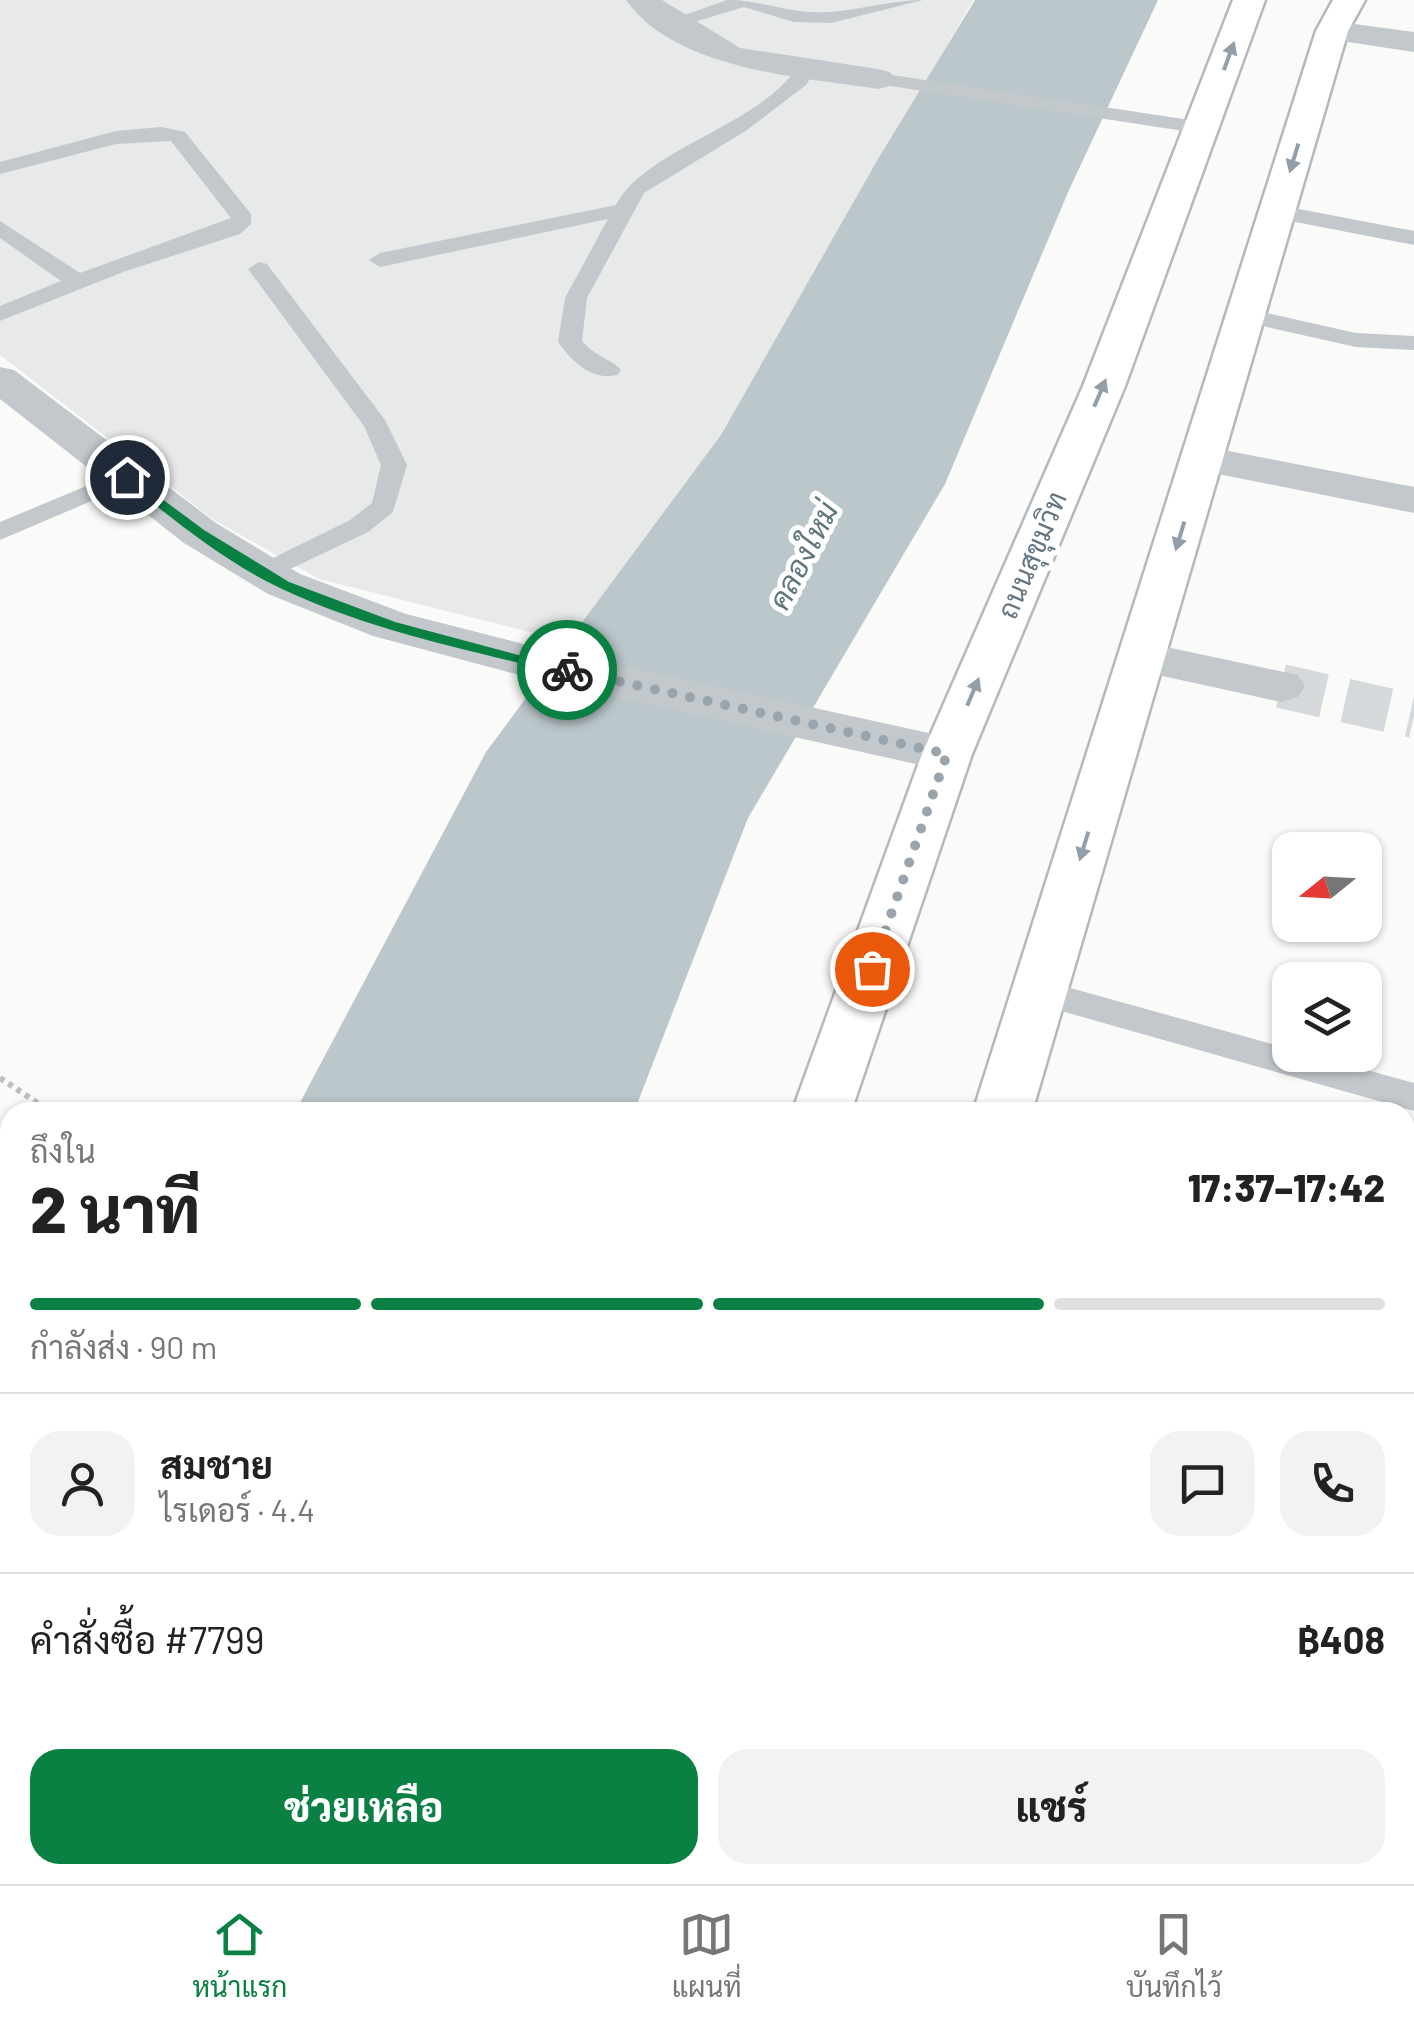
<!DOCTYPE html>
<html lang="th">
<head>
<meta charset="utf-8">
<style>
	body { margin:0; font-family:Barlow,Sarabun,sans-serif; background:#f2f2f2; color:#222; height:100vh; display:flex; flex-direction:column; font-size:38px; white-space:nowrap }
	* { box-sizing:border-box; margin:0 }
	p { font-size:32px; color:#767676 }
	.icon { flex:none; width:55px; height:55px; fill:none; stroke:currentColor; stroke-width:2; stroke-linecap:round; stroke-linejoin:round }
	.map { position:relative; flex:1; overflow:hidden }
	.sheet { position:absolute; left:0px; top:1102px; width:1415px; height:782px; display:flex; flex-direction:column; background:#fff; border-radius:30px 30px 0 0; box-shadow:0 2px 8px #0004 }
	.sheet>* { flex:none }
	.needle { width:65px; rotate:252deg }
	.tools { position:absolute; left:1272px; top:832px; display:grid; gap:20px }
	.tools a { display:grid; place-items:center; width:110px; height:110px; border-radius:20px; background:#fff; box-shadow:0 2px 8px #0004; font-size:50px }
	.pin { position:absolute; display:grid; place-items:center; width:85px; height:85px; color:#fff; margin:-42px; border:5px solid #fff; border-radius:50%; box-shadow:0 2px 10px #0007 }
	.courier { position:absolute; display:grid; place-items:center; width:100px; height:100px; margin:-50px; border:8px solid #0b8043; border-radius:50%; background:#fff; color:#222; box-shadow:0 2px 12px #0007 }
	.summary em { font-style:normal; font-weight:800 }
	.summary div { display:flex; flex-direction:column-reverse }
	.summary { display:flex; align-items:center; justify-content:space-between; height:170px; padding:0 30px }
	h1 { font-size:65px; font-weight:800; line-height:75px }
	.bar { display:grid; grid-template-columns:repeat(4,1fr); gap:15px 10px; align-content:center; height:120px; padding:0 30px }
	.bar i { height:12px; border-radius:8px; background:#e0e0e0 }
	.bar .current { background:#0b8043 }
	.bar p { grid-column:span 4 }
	.line { display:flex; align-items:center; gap:25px; padding:0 30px; border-top:2px solid #e0e0e0 }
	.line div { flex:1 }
	.round { display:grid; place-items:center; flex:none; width:105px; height:105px; border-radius:30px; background:#f2f2f2 }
	.cta { display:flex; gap:20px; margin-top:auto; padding:20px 30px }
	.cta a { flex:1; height:115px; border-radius:30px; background:#0b8043; color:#fff; font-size:40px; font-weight:800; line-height:115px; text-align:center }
	.cta a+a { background:#f2f2f2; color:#222 }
	.tabs { display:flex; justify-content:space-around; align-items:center; height:140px; border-top:2px solid #e0e0e0; background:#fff; font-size:28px; color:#767676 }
	.tabs a { display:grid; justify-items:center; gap:5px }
	.tabs .current { color:#0b8043 }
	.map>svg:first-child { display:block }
	.built { fill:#e8e9e9 }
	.water { fill:#bbc7cb }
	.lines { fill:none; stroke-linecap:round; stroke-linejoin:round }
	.minor-tunnel { stroke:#d5d9db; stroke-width:44; stroke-dasharray:44 22; stroke-linecap:butt }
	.trunk-casing { stroke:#b4b9bd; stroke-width:5 }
	.path { stroke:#bbbfc2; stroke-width:6; stroke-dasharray:5 5; stroke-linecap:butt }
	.service { fill:#c3c8cc; fill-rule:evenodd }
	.minor { fill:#c3c8cc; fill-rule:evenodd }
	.tertiary { fill:#c3c8cc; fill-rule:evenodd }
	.trunk { fill:#fff; fill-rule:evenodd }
	.oneway { fill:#939fa8 }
	.route { fill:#0b8043 }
	.done { stroke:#99a4ac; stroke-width:10; stroke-dasharray:0 18 }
	.labels { text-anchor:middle; stroke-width:10; stroke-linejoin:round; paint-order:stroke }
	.street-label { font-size:28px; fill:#657683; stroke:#fff }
	.water-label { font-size:30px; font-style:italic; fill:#60757c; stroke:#fff }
</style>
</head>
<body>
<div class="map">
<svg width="1414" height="1884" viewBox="0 0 1414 1884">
	<rect width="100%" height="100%" fill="#fafaf8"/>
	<polygon class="built" points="0,0 973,0 598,649 319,579 214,520 0,355"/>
	<g class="water">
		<polygon points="975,0 1158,0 1069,190 945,484 748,818 634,1112 295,1112 486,752 721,435 878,159"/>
		<polygon points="10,1587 10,1875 289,1875 285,1884 0,1884 0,1603"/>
	</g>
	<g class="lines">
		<polyline class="minor-tunnel" points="1281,686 1414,716"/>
		<defs>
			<g id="trunk">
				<polygon points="1233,0 1265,0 1125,386 972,754 851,1112 792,1112 922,754 1083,386"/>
				<polygon points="1333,0 1365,0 1348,31 1032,1112 973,1112 1316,31"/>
				<polygon points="488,1875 567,1875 563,1884 485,1884"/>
				<polygon points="733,1875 811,1875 809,1884 731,1884"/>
			</g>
		</defs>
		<use href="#trunk" class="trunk-casing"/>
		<polyline class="path" points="0,1078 51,1112"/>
		<g class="service">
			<path d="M 727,0 C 758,0 783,11 813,12 C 850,14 886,0 923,0 L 831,23 L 794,22 L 744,7 L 671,29 L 662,23 Z"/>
			<path d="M 799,65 L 816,69 L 806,85 L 747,130 L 644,193 L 587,298 L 582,341 C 597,358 612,359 621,370 L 617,375 C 591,381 573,362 558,342 L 565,298 L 608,219 L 380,267 L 369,260 L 380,253 L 616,205 C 647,147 759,127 799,65 Z"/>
			<polygon points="878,73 1203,122 1213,128 1203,134 871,83 871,75"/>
			<polygon points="161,127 185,132 251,214 251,224 240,234 123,272 0,321 0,306 61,281 0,238 0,221 80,273 231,218 171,141 116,144 0,174 0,162 116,131"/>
			<polygon points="1278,205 1414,231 1414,245 1270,217 1267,212"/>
			<polygon points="259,262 267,264 385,420 407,465 393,512 368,532 265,581 255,579 251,573 255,567 350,520 372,503 381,465 364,426 248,269"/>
			<polygon points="1244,308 1356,333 1414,336 1414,350 1356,347 1236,320 1232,315"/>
			<polygon points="127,469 136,472 140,477 136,482 0,540 0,522"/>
			<polygon points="1038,979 1290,1049 1290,1055 1312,1055 1414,1083 1414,1111 1026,1001 1021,992 1026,983"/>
			<polygon points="1405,1372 1414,1374 1414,1410 1405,1408"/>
			<polygon points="853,1875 918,1875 921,1884 857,1884"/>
		</g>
		<g class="minor">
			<path d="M 626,0 L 662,0 L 740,48 L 878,69 L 890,72 L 895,79 L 890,86 L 878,89 C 801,77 675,70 626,0 Z"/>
			<polygon points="1332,21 1414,32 1414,52 1321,38 1316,31 1321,24"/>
			<polygon points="1203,446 1414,487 1414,513 1188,468 1182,459 1188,450"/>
			<polygon points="1143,642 1298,675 1305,686 1298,697 1281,702 1126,668 1119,657 1126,646"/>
			<polygon points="0,1491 10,1494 10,1560 0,1557"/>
			<polygon points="1405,1723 1414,1726 1414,1802 1405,1799"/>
		</g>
		<polygon class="tertiary" points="0,367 14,370 216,523 300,574 406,614 531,646 947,737 965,742 972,754 965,766 947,771 531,678 373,636 268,594 184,543 0,399"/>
		<use href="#trunk" class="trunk"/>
	</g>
	<defs><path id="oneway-solid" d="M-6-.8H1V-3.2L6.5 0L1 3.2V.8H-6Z" transform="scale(2.5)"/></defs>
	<g class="oneway">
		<use href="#oneway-solid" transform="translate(1229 56) rotate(-70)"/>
		<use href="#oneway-solid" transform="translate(1294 158) rotate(107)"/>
		<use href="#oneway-solid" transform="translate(1100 393) rotate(-67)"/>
		<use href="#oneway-solid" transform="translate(1180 536) rotate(107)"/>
		<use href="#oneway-solid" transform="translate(973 692) rotate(-67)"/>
		<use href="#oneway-solid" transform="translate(1084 846) rotate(107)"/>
	</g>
	<path class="route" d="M 127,473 L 204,530 L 289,582 L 395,622 L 574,670 L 567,675 C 470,650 370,631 280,588 C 223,561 172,518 122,479 Z"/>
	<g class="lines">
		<polyline class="done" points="567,670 947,754 872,969"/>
	</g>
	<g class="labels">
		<g class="street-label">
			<text transform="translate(1032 555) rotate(-67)" y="10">ถนนสุขุมวิท</text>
		</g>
		<g class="water-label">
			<text transform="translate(804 556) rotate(-63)" y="10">คลองใหม่</text>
		</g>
	</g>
</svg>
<div class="tools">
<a><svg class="needle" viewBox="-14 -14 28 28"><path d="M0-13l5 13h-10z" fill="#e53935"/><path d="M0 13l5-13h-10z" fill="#767676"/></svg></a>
<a><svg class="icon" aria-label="layers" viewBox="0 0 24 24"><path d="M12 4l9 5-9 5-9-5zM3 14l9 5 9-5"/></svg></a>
</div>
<div class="pin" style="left:872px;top:969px;background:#ea580c"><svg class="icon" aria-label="bag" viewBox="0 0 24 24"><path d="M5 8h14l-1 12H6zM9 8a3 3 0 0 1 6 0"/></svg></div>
<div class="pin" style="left:127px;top:477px;background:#1f2937"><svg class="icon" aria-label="home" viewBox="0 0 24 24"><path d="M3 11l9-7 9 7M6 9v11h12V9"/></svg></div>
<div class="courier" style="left:567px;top:670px"><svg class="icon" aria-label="bike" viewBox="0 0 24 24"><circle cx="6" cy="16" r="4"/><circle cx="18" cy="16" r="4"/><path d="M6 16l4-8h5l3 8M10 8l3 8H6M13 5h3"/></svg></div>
<section class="sheet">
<div class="summary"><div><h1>2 นาที</h1><p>ถึงใน</p></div><em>17:37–17:42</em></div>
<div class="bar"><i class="current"></i><i class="current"></i><i class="current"></i><i></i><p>กำลังส่ง · 90 m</p></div>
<div class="line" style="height:180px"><a class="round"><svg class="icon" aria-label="person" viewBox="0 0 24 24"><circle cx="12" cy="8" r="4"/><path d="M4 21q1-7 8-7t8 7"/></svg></a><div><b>สมชาย</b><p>ไรเดอร์ · 4.4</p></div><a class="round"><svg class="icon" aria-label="chat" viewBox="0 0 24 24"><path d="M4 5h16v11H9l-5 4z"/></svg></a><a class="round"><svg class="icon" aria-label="phone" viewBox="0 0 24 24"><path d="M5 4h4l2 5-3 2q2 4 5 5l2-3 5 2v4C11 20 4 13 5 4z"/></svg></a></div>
<div class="line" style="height:130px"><div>คำสั่งซื้อ #7799</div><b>฿408</b></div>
<div class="cta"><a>ช่วยเหลือ</a><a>แชร์</a></div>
</section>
</div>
<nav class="tabs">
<a class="current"><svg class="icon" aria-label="home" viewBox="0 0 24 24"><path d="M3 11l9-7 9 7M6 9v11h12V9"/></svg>หน้าแรก</a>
<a><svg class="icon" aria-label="map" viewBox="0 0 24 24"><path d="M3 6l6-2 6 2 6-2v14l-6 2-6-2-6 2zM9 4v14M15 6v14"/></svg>แผนที่</a>
<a><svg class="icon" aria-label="saved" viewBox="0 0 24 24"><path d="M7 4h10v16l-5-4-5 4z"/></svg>บันทึกไว้</a>
</nav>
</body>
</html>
